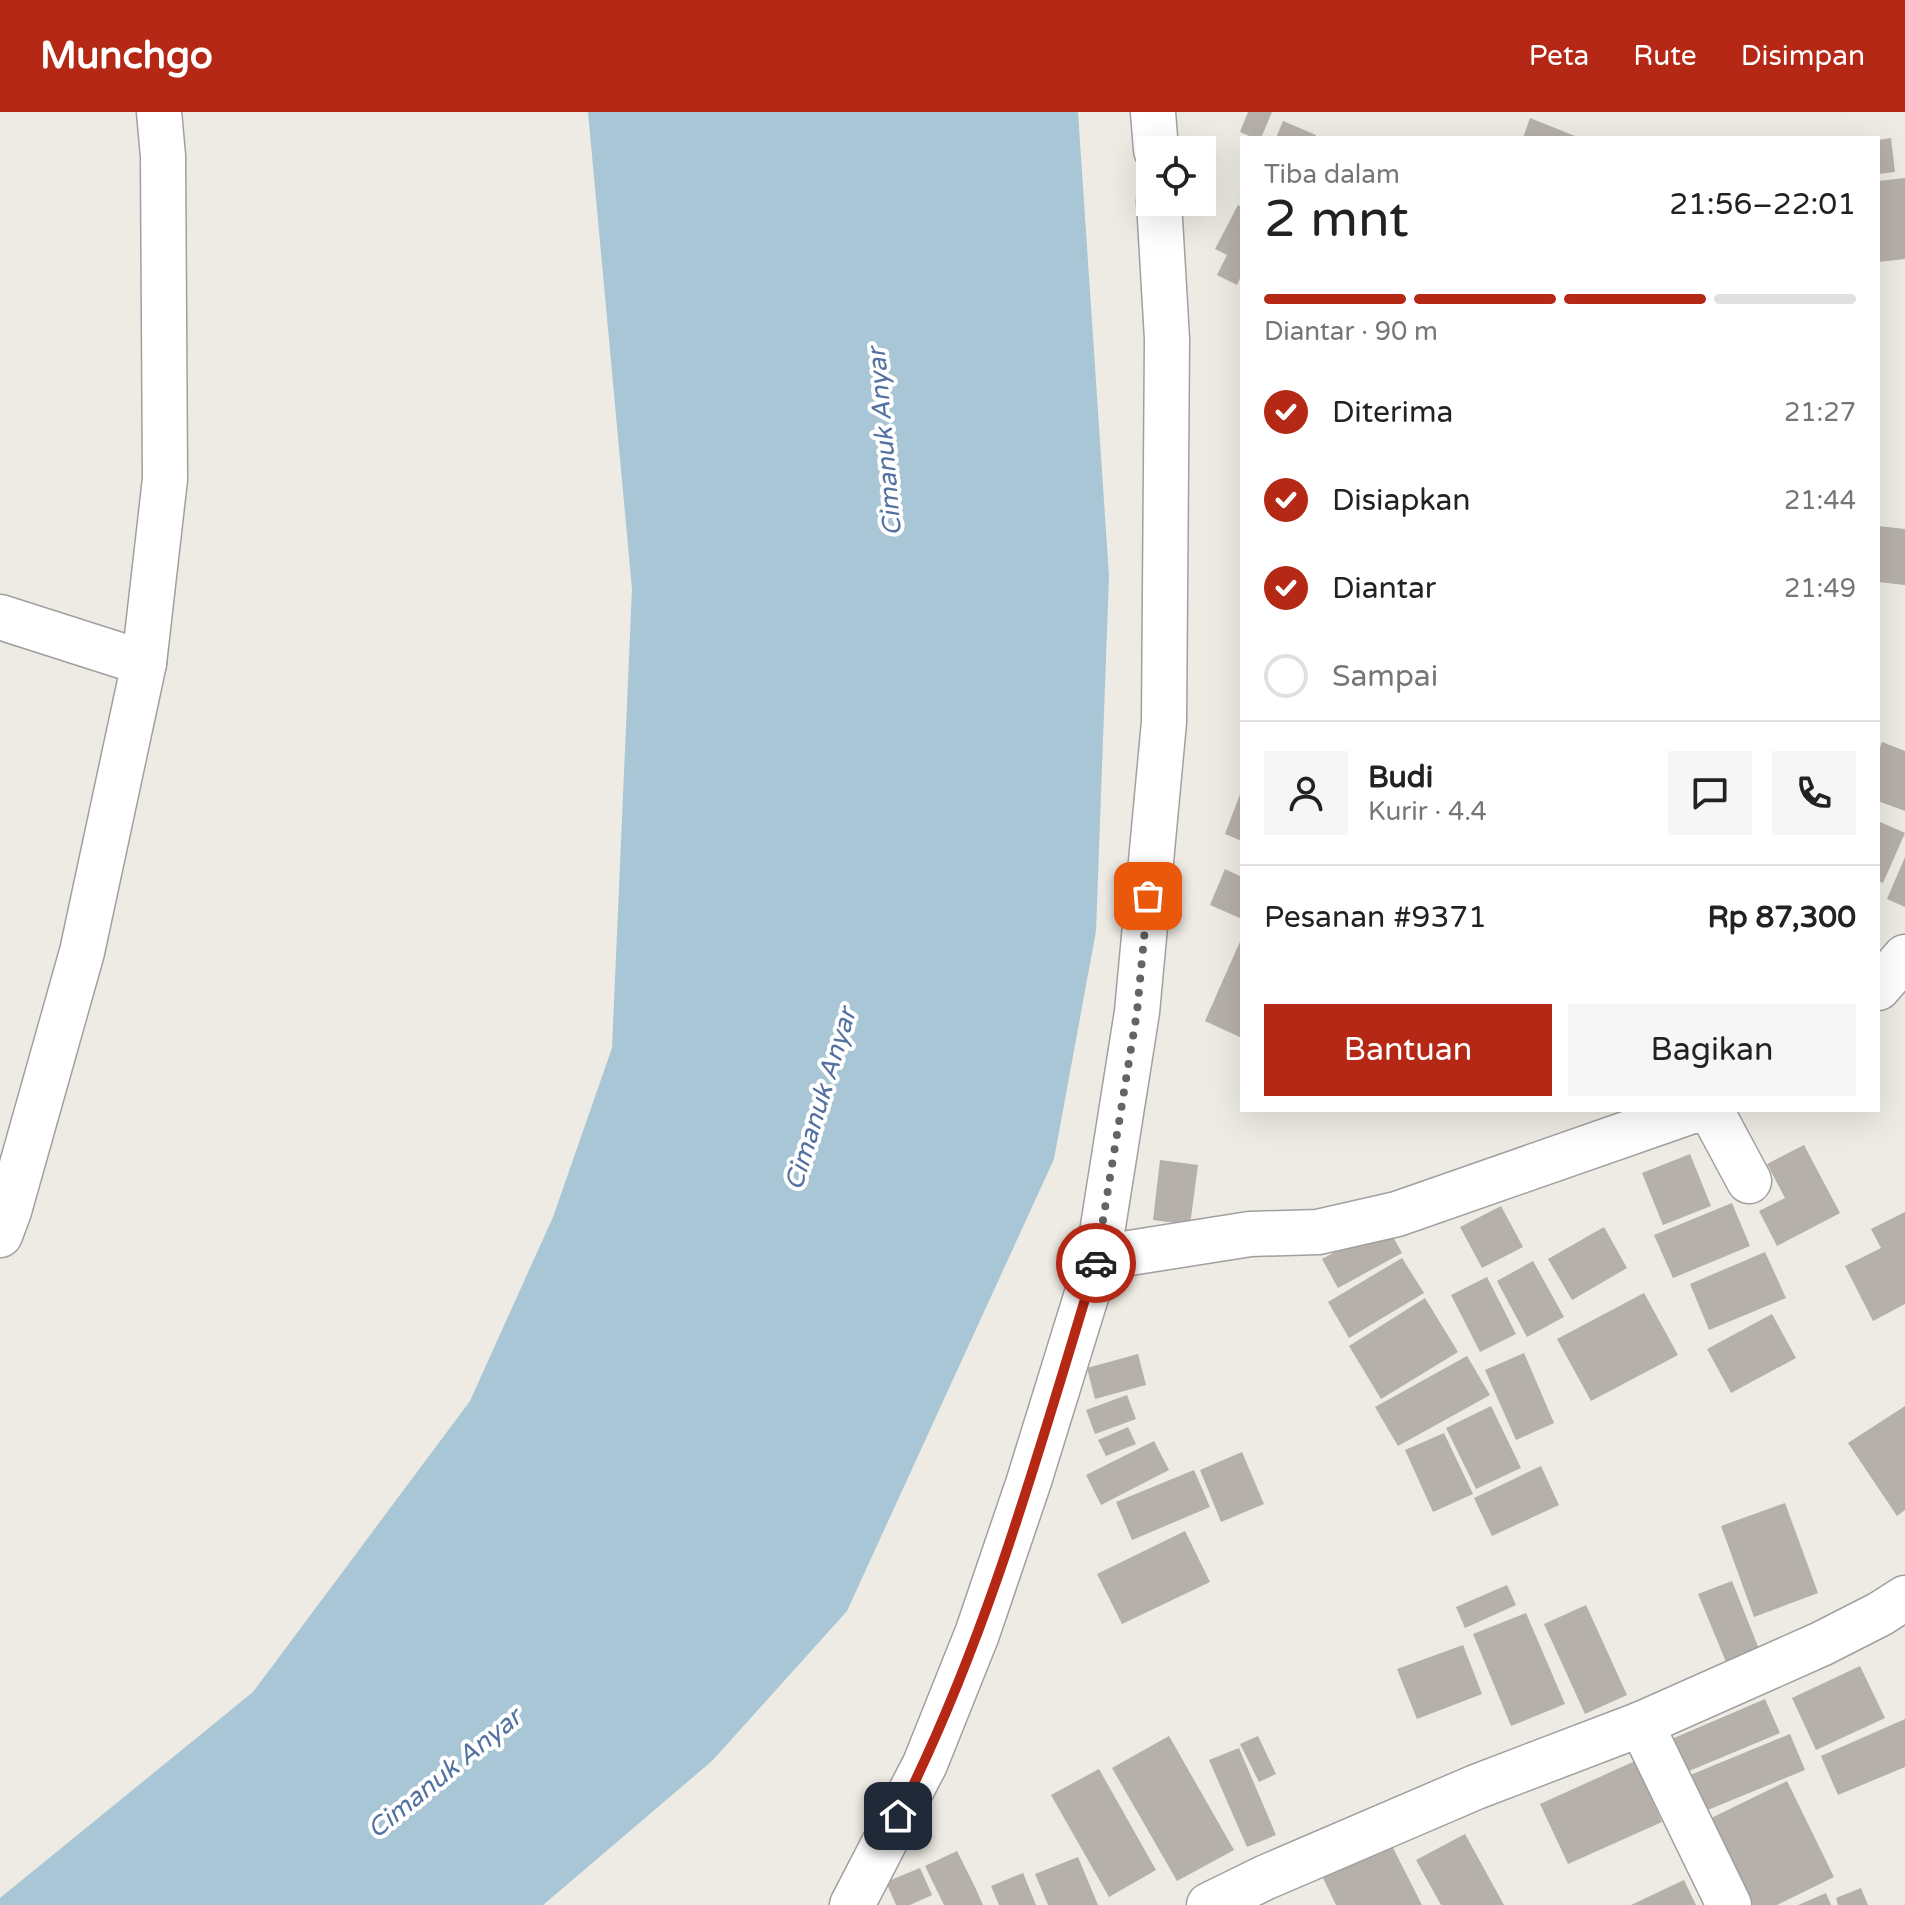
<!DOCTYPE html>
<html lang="id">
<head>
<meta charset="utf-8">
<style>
	body { margin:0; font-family:"Varela Round",sans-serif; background:#f6f6f6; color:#222; height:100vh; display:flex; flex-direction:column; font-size:30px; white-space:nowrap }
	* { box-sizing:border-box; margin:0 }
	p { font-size:26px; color:#767676 }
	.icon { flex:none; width:44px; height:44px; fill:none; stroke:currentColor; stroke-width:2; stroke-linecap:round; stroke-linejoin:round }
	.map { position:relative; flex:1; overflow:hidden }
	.details { position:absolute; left:1240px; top:24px; width:640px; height:976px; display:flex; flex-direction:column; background:#fff; border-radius:0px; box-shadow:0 8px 32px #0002 }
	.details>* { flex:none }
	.controls { position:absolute; left:1136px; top:24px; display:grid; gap:16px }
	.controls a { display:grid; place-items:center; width:80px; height:80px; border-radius:0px; background:#fff; box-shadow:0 8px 32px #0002; font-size:40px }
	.pin { position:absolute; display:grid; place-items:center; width:68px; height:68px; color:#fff; margin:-34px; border-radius:16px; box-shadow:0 4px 12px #0006 }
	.courier { position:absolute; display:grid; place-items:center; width:80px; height:80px; margin:-40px; border:6px solid #b42815; border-radius:50%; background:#fff; color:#222; box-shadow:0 2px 10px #0007 }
	.summary em { font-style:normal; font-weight:600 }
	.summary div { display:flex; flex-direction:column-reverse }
	.summary { display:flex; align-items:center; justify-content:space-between; height:136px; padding:0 24px }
	h1 { font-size:52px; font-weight:600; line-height:60px }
	.bar { display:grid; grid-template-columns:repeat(4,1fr); gap:12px 8px; align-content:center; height:96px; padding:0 24px }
	.bar i { height:10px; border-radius:6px; background:#e0e0e0 }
	.bar .current { background:#b42815 }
	.bar p { grid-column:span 4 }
	.line { display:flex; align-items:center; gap:20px; padding:0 24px; border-top:2px solid #e0e0e0 }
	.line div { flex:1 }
	.round { display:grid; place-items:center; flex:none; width:84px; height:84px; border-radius:0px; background:#f6f6f6 }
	ol { padding:0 24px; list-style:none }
	li { display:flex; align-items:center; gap:24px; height:88px }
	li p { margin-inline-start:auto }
	li .icon { padding:8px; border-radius:50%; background:#b42815; color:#fff; stroke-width:4 }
	li:last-child { color:#767676 }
	li i { width:44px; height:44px; border:4px solid #e0e0e0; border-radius:50% }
	.primary-button { display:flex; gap:16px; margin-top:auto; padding:16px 24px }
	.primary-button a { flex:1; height:92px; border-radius:0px; background:#b42815; color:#fff; font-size:32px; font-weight:600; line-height:92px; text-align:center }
	.primary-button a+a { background:#f6f6f6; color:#222 }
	header { display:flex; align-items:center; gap:48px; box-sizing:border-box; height:112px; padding:0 40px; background:#b42815; color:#fff }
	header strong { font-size:38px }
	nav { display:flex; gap:44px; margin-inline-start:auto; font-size:28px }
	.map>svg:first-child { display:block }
	.water { fill:#a8c6d6 }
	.building { fill:#b5b0a9 }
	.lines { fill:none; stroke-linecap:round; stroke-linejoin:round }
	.minor-casing { stroke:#a0a0a0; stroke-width:47 }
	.minor { stroke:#fff; stroke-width:44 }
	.done { stroke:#656462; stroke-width:8; stroke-dasharray:0 14.4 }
	.route { stroke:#b42815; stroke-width:10 }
	.labels { text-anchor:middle; stroke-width:8; stroke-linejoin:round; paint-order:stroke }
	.water-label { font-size:26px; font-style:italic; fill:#5371a1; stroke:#fff }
</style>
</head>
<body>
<header>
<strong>Munchgo</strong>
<nav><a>Peta</a><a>Rute</a><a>Disimpan</a></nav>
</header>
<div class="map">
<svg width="1905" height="1793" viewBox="0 0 1905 1793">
	<rect width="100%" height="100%" fill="#edebe3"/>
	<polygon class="water" points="588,0 1078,0 1109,464 1096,819 1054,1047 847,1499 712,1649 543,1793 0,1793 0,1786 253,1580 470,1289 553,1105 612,936 632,477"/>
	<g class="building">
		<polygon points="1248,0 1272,0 1261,26 1254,26 1240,20"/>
		<polygon points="1530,6 1580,26 1523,26"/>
		<polygon points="1283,9 1316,23 1315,26 1276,26"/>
		<polygon points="1891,26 1895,60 1878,62 1878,28"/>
		<polygon points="1905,66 1905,147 1878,150 1878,69"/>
		<polygon points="1238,93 1242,95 1242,162 1237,173 1217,163 1227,143 1215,137"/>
		<polygon points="1878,414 1905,417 1905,473 1878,470"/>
		<polygon points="1882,630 1905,639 1905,699 1878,689 1878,640"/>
		<polygon points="1242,677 1242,729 1225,722"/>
		<polygon points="1878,709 1905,721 1883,771 1878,769"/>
		<polygon points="1905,745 1905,795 1887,787"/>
		<polygon points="1225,757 1242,765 1242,807 1210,793"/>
		<polygon points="1242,825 1242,926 1205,909"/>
		<polygon points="1804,1033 1840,1101 1777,1134 1759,1099 1785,1086 1767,1052"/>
		<polygon points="1690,1042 1711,1094 1663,1113 1642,1061"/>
		<polygon points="1160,1048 1198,1053 1190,1113 1153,1108"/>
		<polygon points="1732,1091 1750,1134 1673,1166 1654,1123"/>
		<polygon points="1501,1094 1523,1135 1482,1156 1460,1115"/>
		<polygon points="1905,1100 1905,1192 1873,1209 1845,1154 1881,1136 1871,1117"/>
		<polygon points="1386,1112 1402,1141 1338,1176 1322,1147"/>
		<polygon points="1604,1115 1627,1156 1572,1188 1548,1147"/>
		<polygon points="1765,1140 1786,1186 1709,1218 1690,1172"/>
		<polygon points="1402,1146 1424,1181 1349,1226 1328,1190"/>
		<polygon points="1533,1149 1564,1205 1527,1225 1497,1169"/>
		<polygon points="1487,1165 1516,1222 1480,1240 1451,1183"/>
		<polygon points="1644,1181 1678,1243 1591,1289 1557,1227"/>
		<polygon points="1425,1186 1458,1240 1381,1287 1349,1234"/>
		<polygon points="1772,1202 1796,1246 1731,1281 1707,1237"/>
		<polygon points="1524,1241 1554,1311 1516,1328 1485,1258"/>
		<polygon points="1138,1242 1146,1273 1095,1287 1087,1256"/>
		<polygon points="1467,1244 1490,1283 1398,1334 1375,1295"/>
		<polygon points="1127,1283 1136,1307 1095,1322 1086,1298"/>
		<polygon points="1491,1294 1521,1356 1476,1377 1446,1316"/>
		<polygon points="1905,1294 1905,1398 1897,1404 1848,1331"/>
		<polygon points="1128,1315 1136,1332 1106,1344 1098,1328"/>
		<polygon points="1444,1321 1473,1382 1433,1400 1405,1338"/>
		<polygon points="1154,1329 1169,1358 1101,1393 1086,1363"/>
		<polygon points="1242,1340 1264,1392 1221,1410 1200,1358"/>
		<polygon points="1541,1354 1559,1393 1492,1424 1474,1386"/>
		<polygon points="1194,1358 1210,1395 1132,1428 1116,1390"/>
		<polygon points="1785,1391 1818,1481 1754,1505 1721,1414"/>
		<polygon points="1185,1419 1210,1470 1122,1512 1097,1462"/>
		<polygon points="1732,1469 1759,1537 1726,1550 1698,1482"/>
		<polygon points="1507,1473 1516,1493 1465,1516 1456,1495"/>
		<polygon points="1586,1493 1627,1583 1585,1602 1544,1512"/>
		<polygon points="1526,1501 1565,1592 1511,1614 1473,1522"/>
		<polygon points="1463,1533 1482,1582 1417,1607 1397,1557"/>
		<polygon points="1860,1554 1885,1606 1816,1638 1792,1586"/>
		<polygon points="1765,1587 1780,1621 1682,1662 1667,1629"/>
		<polygon points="1905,1607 1905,1655 1838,1683 1821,1644"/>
		<polygon points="1790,1622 1805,1658 1698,1702 1683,1666"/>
		<polygon points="1169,1624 1234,1738 1177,1769 1112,1656"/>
		<polygon points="1258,1624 1276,1662 1259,1670 1240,1632"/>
		<polygon points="1239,1636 1276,1723 1247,1735 1209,1648"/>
		<polygon points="1635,1649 1662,1710 1568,1752 1540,1692"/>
		<polygon points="1099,1657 1156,1758 1109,1785 1051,1683"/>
		<polygon points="1787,1669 1834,1765 1777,1793 1744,1793 1703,1710"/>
		<polygon points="1465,1722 1504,1793 1441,1793 1416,1748"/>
		<polygon points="1391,1732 1422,1793 1336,1793 1323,1766"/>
		<polygon points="957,1739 975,1775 983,1793 944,1793 925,1754"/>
		<polygon points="1078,1745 1098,1793 1048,1793 1035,1762"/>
		<polygon points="920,1756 932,1783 910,1793 896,1793 886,1770"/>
		<polygon points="1023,1761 1036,1793 999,1793 991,1774"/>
		<polygon points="1684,1768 1696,1793 1631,1793"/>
		<polygon points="1861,1776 1868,1793 1838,1793 1836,1786"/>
		<polygon points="1826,1781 1831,1793 1798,1793"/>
	</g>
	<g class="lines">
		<defs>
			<g id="minor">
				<polyline points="1153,0 1156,38"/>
				<polyline points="0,505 144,551"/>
				<polyline points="1878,876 1905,845"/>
				<polyline points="0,1123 9,1099 82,840 144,551 165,367 163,44 159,0"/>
				<polyline points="1098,1146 1250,1122 1318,1120 1397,1102 1692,999 1703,999 1713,1002 1749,1069"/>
				<polyline points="1641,1612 1729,1793"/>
				<polyline points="852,1793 925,1652 977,1522 1029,1369 1098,1146 1137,900 1164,610 1167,227 1159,90"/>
				<polyline points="1209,1793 1264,1766 1476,1675 1641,1612 1821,1532 1880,1502 1905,1486"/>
			</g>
		</defs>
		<use href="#minor" class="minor-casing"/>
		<use href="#minor" class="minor"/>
	</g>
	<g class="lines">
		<polyline class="done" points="1096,1151 1137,900 1148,784"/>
		<path class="route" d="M 898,1704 C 987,1529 1039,1338 1096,1151"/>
	</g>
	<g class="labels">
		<g class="water-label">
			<text transform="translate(884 330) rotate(-95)" y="9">Cimanuk Anyar</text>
			<text transform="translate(820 987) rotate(-73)" y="9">Cimanuk Anyar</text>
			<text transform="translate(444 1661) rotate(-39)" y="9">Cimanuk Anyar</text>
		</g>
	</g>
</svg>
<div class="controls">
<a><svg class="icon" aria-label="locate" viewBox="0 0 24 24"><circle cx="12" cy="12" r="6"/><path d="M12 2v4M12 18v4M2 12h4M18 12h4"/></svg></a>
</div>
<div class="pin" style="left:1148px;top:784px;background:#ea580c"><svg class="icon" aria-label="bag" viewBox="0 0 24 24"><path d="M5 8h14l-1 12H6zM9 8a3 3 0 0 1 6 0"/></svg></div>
<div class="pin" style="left:898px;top:1704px;background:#1f2937"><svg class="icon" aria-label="home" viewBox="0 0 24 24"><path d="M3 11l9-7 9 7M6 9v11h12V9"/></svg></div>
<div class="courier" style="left:1096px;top:1151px"><svg class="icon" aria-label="car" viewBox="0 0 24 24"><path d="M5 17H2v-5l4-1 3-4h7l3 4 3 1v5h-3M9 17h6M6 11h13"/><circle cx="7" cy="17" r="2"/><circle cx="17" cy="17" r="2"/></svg></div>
<section class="details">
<div class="summary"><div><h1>2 mnt</h1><p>Tiba dalam</p></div><em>21:56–22:01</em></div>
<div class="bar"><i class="current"></i><i class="current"></i><i class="current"></i><i></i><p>Diantar · 90 m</p></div>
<ol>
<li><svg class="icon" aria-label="check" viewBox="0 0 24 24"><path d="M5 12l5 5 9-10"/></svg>Diterima<p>21:27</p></li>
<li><svg class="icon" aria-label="check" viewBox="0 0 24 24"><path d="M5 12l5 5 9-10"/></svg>Disiapkan<p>21:44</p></li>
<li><svg class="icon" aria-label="check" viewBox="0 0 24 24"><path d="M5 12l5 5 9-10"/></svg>Diantar<p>21:49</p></li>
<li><i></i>Sampai</li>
</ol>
<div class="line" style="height:144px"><a class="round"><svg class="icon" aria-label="person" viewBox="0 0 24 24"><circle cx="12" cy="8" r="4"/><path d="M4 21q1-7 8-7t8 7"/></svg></a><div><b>Budi</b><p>Kurir · 4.4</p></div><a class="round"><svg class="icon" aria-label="chat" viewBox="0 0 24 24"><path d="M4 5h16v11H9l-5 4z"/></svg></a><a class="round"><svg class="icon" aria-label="phone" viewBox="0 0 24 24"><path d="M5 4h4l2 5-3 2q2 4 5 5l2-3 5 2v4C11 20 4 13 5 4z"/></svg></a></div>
<div class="line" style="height:104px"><div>Pesanan #9371</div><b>Rp 87,300</b></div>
<div class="primary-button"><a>Bantuan</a><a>Bagikan</a></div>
</section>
</div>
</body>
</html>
